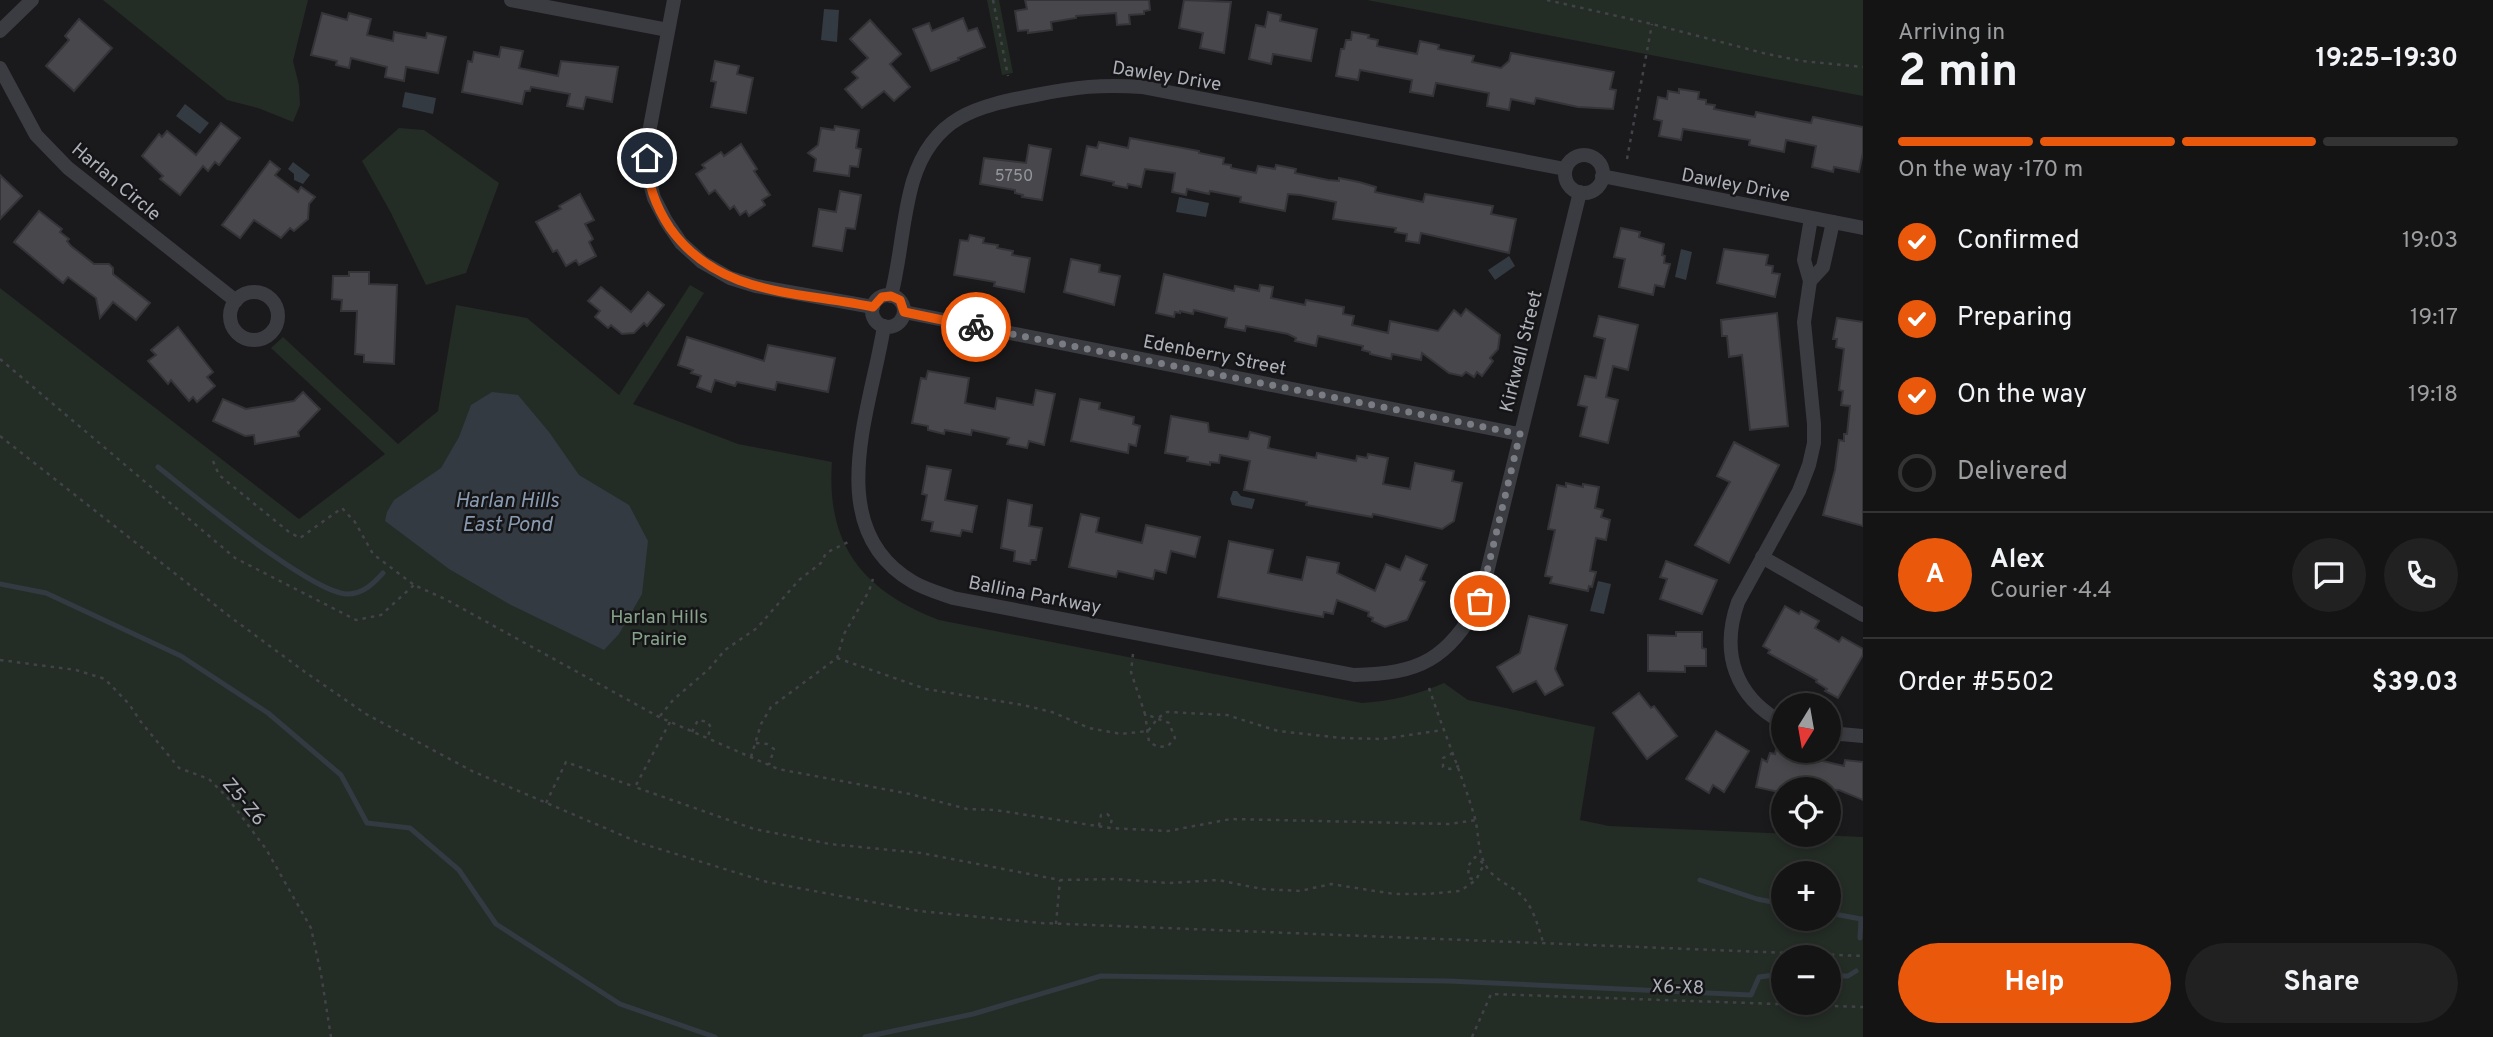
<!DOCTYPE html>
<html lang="en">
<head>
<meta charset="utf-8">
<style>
	body { margin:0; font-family:Overpass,sans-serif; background:#212122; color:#f1f3f6; height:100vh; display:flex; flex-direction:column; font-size:26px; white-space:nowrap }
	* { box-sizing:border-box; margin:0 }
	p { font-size:23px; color:#9d9ea0 }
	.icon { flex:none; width:38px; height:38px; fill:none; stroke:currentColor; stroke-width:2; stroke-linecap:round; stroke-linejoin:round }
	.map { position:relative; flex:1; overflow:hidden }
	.sheet { display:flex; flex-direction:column; background:#141415; width:630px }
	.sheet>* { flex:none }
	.needle { width:46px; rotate:191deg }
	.tools { position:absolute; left:1771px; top:693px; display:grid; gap:14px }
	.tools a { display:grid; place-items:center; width:70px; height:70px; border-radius:50%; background:#141415; box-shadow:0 4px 10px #0003,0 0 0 2px #333334; font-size:35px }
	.pin { position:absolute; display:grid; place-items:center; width:60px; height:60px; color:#fff; margin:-30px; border:4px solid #fff; border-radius:50%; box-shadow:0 2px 7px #0007 }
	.courier { position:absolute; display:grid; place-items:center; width:70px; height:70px; margin:-35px; border:5px solid #ea580c; border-radius:50%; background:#fff; color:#222; box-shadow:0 2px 9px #0007 }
	.summary em { font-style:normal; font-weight:700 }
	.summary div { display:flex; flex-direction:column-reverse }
	.summary { display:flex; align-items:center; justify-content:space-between; height:119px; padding:0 35px }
	h1 { font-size:46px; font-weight:700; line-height:52px }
	.bar { display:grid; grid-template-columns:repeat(4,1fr); gap:10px 7px; align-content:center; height:84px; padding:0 35px }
	.bar i { height:9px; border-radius:5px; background:#333334 }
	.bar .on { background:#ea580c }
	.bar p { grid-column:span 4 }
	.line { display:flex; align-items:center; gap:18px; padding:0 35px; border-top:2px solid #333334 }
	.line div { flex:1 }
	.round { display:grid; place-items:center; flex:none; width:74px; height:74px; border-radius:37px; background:#212122 }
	ol { padding:0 35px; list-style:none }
	li { display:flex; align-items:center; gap:21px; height:77px }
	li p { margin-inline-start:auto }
	li .icon { padding:7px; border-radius:50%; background:#ea580c; color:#fff; stroke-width:4 }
	li:last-child { color:#9d9ea0 }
	li i { width:38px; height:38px; border:4px solid #333334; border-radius:50% }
	.button { display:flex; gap:14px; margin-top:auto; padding:14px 35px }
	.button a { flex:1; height:80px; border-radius:42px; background:#ea580c; color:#fff; font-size:28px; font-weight:700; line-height:80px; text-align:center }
	.button a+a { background:#212122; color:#f1f3f6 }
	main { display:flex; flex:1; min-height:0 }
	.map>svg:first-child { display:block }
	.green { fill:#242c26; fill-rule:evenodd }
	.water { fill:#333a41 }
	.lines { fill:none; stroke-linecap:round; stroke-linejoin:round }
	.stream { stroke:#333a41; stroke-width:5 }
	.building { fill:#48474c; stroke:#353438; stroke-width:2 }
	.path { stroke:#424348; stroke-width:2.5; stroke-dasharray:3.5 5; stroke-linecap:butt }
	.street { stroke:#3b3c41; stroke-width:14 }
	.done { stroke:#7a7c83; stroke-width:7; stroke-dasharray:0 12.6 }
	.route { stroke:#ea580c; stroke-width:9 }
	.labels { text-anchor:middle; stroke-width:5; stroke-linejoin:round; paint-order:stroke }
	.number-label { font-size:16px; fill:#94969e }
	.street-label { font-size:19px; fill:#aeb1ba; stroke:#151517 }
	.park-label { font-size:19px; fill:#87a38b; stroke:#151517 }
	.water-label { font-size:21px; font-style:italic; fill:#899bb1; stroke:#151517 }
</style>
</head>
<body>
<main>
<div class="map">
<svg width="1863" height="1037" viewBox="0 0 1863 1037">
	<rect width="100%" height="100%" fill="#1a1a1c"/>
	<g class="green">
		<polygon points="103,0 308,0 293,61 299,85 300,105 293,122 258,108 227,100"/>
		<polygon points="987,0 999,0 1013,73 1002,75"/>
		<polygon points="1367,0 1863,0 1863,96"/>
		<polygon points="399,128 424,130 499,183 466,273 426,285 391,213 362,161"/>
		<path d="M 690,285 L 704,293 L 633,404 L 738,444 L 832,462 C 826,545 863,591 939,620 L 1362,703 C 1392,701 1416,695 1444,683 L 1468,700 L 1595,727 L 1580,820 L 1609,826 L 1863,837 L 1863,1037 L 0,1037 L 0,288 L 299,519 L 385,454 L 271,348 L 283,337 L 398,444 L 438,411 L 456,305 L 527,318 L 619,395 ZM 1783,873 L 1829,873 L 1829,919 L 1783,919 ZM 1783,957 L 1829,957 L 1829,1003 L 1783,1003 Z"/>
	</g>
	<g class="water">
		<polygon points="824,9 839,10 837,42 821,40"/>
		<polygon points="405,92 436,98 433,114 402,107"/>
		<polygon points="185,104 209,123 200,134 176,116"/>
		<polygon points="293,162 310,175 303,184 294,180 294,174 288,169"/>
		<polygon points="1179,197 1209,203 1206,217 1176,212"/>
		<polygon points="1681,249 1692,252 1686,280 1675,277"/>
		<polygon points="1509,256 1515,266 1495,280 1488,270"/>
		<polygon points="492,392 518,395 549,432 579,475 629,505 648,541 642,594 619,634 604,650 511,605 449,569 385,521 387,512 394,500 441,468 459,437 471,405"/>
		<polygon points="1233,491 1237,491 1241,496 1255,499 1252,509 1232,505 1230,499"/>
		<polygon points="1598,581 1611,584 1604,614 1590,611"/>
	</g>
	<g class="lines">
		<g class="stream">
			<path d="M 158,467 C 191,493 311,593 347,594 C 363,594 373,584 383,573"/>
			<polyline points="0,584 46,593 181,656 268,713 341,775 367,823 410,828 459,870 496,924 620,1004 715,1037"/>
			<polyline points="1700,880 1757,899 1783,904"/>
			<polyline points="1829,913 1861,919"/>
			<polyline points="1860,938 1861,919 1863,919"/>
			<polyline points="1829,976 1848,976 1856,971"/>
			<polyline points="865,1037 973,1014 1101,976 1448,981 1751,995 1759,977 1783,974"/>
		</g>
	</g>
	<g class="building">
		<polygon points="1025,0 1149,0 1150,10 1144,11 1144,14 1129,15 1130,24 1117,25 1116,13 1076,16 1076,18 1051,22 1052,30 1028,33 1028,30 1018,31 1015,11 1027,9"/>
		<polygon points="1184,0 1231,2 1224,53 1200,48 1203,33 1179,28"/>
		<polygon points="1268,12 1281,15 1280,21 1317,29 1311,61 1273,54 1271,64 1249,59 1256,25 1265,27"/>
		<polygon points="322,13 347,20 349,13 371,19 367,35 393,41 394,32 426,38 427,33 446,37 438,73 406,67 404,81 385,77 387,67 351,58 349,68 336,65 337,61 311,55"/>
		<polygon points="963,18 968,31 977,28 985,47 958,58 959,60 931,71 913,29 929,23 932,31"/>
		<polygon points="79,19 112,48 74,91 46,66 69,40 65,36"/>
		<polygon points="870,20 901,54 890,64 910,87 894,101 884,91 862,108 845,89 858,78 852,72 868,58 850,39"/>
		<polygon points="1352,32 1369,35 1368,38 1378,40 1377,46 1417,54 1420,41 1439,45 1438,49 1474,56 1472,62 1501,68 1509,61 1511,53 1614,72 1610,89 1616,90 1613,109 1578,107 1536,98 1534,104 1511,99 1509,110 1487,106 1489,93 1436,83 1433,96 1410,92 1412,80 1360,70 1358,80 1336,76 1341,49 1344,49 1346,40 1351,40"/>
		<polygon points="501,47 523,51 519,68 558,76 561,61 618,67 612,102 586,97 583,109 567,106 570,94 531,87 530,91 525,91 522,104 462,92 468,61 472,62 474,52 499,57"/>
		<polygon points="715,61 739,66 737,74 753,78 746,113 711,107 716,82 711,81"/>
		<polygon points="1679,89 1699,92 1698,99 1706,100 1706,104 1715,105 1714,109 1755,117 1756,112 1811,123 1813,117 1863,127 1863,153 1859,172 1834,167 1833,172 1812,167 1816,146 1786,140 1784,152 1749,145 1750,140 1683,129 1681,140 1659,136 1662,121 1654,119 1658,97 1667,99 1668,91 1679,93"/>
		<polygon points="221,123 240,138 219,165 215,162 208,171 203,166 180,195 160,179 163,176 142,156 159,134 162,137 167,131 196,155"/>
		<polygon points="835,126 859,130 856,148 861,149 858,167 850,166 849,176 814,171 816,159 808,153 818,145 821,128 834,130"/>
		<polygon points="1130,138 1199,151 1199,153 1224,158 1223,164 1231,165 1231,168 1256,173 1258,166 1275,169 1276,165 1296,169 1295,173 1328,180 1339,181 1339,178 1359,182 1376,187 1375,192 1423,202 1425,194 1493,206 1491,214 1516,219 1509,253 1421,233 1419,243 1406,241 1407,234 1395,232 1396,228 1333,219 1336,202 1300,195 1288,194 1285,211 1240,202 1241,197 1210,191 1209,194 1187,189 1186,195 1172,192 1175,173 1145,169 1141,187 1128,184 1127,188 1113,185 1114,182 1081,175 1087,146 1097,148 1099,142 1128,148"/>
		<polygon points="741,144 757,169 754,171 770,195 762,200 765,205 749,216 746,211 740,215 734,206 730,209 715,190 709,194 696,174 705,168 702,165 721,152 724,156"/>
		<polygon points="1029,145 1051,149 1042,200 1022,197 1023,195 1015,193 1015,190 980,184 984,158 1026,163"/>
		<polygon points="270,161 280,169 275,175 298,192 301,187 315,197 309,204 308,219 294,231 290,228 281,238 254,220 240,238 222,225"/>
		<polygon points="0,175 22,196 0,219"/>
		<polygon points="840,191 861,195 855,229 846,228 842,251 813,246 819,209 836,212"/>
		<polygon points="580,194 594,220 585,224 593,239 589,242 596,256 579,265 576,260 566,266 557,250 553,252 536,222 561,209 559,206"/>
		<polygon points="39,211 62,229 60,232 69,239 67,241 71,246 94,264 109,264 113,268 113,274 150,303 136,320 113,302 100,318 96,298 68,277 63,283 14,242"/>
		<polygon points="1621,228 1640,232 1639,237 1664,244 1662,255 1665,256 1664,263 1670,264 1664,287 1655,285 1653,295 1619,287 1625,259 1614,257"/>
		<polygon points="970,235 984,238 983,243 998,245 997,248 1013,251 1012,255 1030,258 1024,292 994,286 995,282 954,275 960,240 968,241"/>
		<polygon points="1724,249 1768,255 1766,265 1773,266 1772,273 1780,274 1775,297 1717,283"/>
		<polygon points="1071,259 1100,265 1099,272 1120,276 1114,305 1064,292"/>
		<polygon points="349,272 369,272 369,284 397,285 394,364 364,362 364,355 355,354 357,311 341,311 342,300 332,299 333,276 349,276"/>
		<polygon points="1164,274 1234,291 1235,286 1259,291 1260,285 1273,287 1271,298 1305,305 1306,300 1344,307 1343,314 1354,316 1352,325 1388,333 1390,321 1438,331 1454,310 1461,316 1466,309 1500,335 1498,349 1490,358 1493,361 1482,376 1477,372 1474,377 1466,372 1462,376 1449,373 1422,353 1421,360 1392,354 1391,359 1370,354 1370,352 1362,350 1363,346 1318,336 1316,346 1295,341 1296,338 1288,334 1246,326 1245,331 1225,327 1227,318 1194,310 1193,314 1180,311 1180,313 1175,312 1174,317 1156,313"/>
		<polygon points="601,287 631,312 648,292 664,305 647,326 644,323 634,333 622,334 611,325 608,328 595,317 600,311 588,301"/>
		<polygon points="1777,313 1788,426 1750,430 1742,355 1729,357 1727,336 1722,336 1721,320"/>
		<polygon points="1599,316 1638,325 1628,370 1613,366 1606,397 1618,400 1608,443 1580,436 1587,407 1578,405 1585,376 1596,378 1605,339 1594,336"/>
		<polygon points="1837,318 1863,322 1863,526 1823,515 1835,470 1839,440 1844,441 1844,434 1847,434 1850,406 1841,405 1843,391 1839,390 1844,349 1836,347 1837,339 1833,339"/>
		<polygon points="178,327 213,372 207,377 215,386 197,402 193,397 189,401 171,380 168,384 148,361 156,355 151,350"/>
		<polygon points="687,337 764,361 768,345 835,358 828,392 777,382 775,390 737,382 735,386 715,380 711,392 697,387 701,376 691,373 693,370 678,365"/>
		<polygon points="928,371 969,378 965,403 995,409 997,398 1033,405 1036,390 1055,394 1044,445 1029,441 1027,448 1007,444 1009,438 972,430 971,435 945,430 944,434 928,430 928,426 912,423 921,378 926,379"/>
		<polygon points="303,392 320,409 298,432 299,436 255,444 254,435 245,436 213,421 223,399 246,409 294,401"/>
		<polygon points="1080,399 1100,403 1099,409 1134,417 1133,424 1140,426 1136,446 1129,444 1128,453 1071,441"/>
		<polygon points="1171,416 1208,423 1209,432 1248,439 1250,432 1270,437 1268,448 1316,458 1317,453 1356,461 1357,456 1367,458 1368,454 1388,458 1383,484 1410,489 1415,463 1454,471 1452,481 1462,483 1454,521 1442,529 1373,514 1372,517 1306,505 1307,502 1244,490 1250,461 1220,455 1219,463 1210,462 1210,465 1187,461 1188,457 1165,453"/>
		<polygon points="1734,442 1779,465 1729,563 1695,545 1730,482 1717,476"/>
		<polygon points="927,466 951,470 945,500 977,506 972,532 962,530 960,536 931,531 933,522 922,520 927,495 922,494"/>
		<polygon points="1566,483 1583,487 1583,484 1599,487 1595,508 1603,510 1601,517 1610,520 1606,540 1596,538 1590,571 1596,572 1592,587 1589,586 1588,591 1550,583 1552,577 1545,576 1555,530 1548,529 1557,485 1566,487"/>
		<polygon points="1008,500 1032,505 1029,526 1042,528 1036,560 1031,560 1030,564 1014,561 1015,551 1001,548"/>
		<polygon points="1081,514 1099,518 1096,532 1142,543 1146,525 1200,537 1195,557 1171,551 1166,573 1155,570 1153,579 1118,571 1116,577 1069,567"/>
		<polygon points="1229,541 1273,550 1268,573 1302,580 1307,557 1339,563 1337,573 1375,591 1386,564 1400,570 1406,556 1427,565 1420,580 1425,582 1407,620 1385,627 1372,621 1373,618 1368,616 1369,612 1337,600 1333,614 1324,612 1323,617 1218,597"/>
		<polygon points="1666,561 1717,580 1702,614 1660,599 1667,579 1660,577"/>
		<polygon points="1785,606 1799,614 1801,611 1819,621 1815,628 1839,642 1842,637 1863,649 1863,655 1838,698 1825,691 1827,689 1816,682 1817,680 1768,653 1770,650 1763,646"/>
		<polygon points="1529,616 1567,625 1555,669 1563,685 1545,695 1536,681 1513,692 1497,667 1520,653"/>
		<polygon points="1676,632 1702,632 1702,648 1706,649 1706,666 1685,666 1685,672 1648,671 1648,635 1676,636"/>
		<polygon points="1639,693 1651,708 1654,706 1677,736 1647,759 1613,713"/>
		<polygon points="1716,731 1749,751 1724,792 1713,785 1709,793 1686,779"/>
		<polygon points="1776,750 1844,766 1845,760 1863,762 1863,800 1839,790 1783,789 1783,793 1756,787 1762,759 1767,762 1770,753 1775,754"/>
	</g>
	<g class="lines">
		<g class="path">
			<polyline points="993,0 1008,76"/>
			<polyline points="1547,0 1652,24 1767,54 1802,61 1863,67"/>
			<polyline points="1627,159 1652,24"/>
			<polyline points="0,359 235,558 356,620 381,615 414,585"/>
			<polyline points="0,436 229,616 305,672 366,714 472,771 640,843 767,882 919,911 1041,923 1863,956"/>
			<polyline points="213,461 219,475 289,532 300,538 342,508 355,522 373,554 414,585 445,599 659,717 778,769 910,794 967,809 995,810 1110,828 1168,831 1231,819 1450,824 1476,820"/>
			<polyline points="1133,654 1131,672 1145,714 1169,723 1175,738 1168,746 1158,747 1149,742 1145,714"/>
			<polyline points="837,658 926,689 1023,705 1052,712 1089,728 1121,734 1148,731 1158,718 1167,712 1227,715 1278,731 1342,738 1382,739 1443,730"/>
			<polyline points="0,660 76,670 105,679 129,704 141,722 179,768 209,779 227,797 266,849 311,928 321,974 331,1037"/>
			<path d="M 1429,688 C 1443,730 1461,772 1474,815 C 1479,830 1477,848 1484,862 C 1492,880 1508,883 1520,894 C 1533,906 1538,926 1543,942"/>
			<polyline points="660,716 673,700 709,669 725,650 757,628 799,580 821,563 826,553 848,542"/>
			<polyline points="670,722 635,787 754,829 830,844 921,853 1060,880 1115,879 1168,883 1218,880 1262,889 1300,891 1331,884 1394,894 1427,894 1460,891 1476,880 1484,864 1475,857 1468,866 1469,878 1476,880"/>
			<polyline points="692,732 698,720 708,722 711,728 707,738"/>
			<polyline points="756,743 767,744 774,749 769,765"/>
			<polyline points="1453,753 1443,758 1443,767 1450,769 1459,766"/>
			<polyline points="751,757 761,724 771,707 837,658 844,634 869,591 873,579"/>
			<polyline points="546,803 566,762 635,787"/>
			<polyline points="1099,826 1101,815 1107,814 1112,818 1110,828"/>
			<polyline points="1056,924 1060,880"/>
			<polyline points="1472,1037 1491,994 1863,1007"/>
		</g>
		<g class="street">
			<polyline points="511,0 668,30"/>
			<polyline points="674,0 647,143 647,172 654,198 666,221 681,243 702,262 730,278 756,286 873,307"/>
			<polyline points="0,31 32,0"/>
			<polyline points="0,68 36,135 68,168 236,301"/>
			<circle cx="1584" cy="174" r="19"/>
			<polyline points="1602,176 1863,228"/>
			<polyline points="1810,281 1823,267 1833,222"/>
			<circle cx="254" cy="316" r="24"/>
			<circle cx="888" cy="311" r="16"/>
			<path d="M 891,296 C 901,258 902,218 913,181 C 933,116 977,106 1036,95 C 1075,87 1102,84 1142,87 L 1565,169"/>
			<polyline points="904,312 1519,434"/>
			<path d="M 884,326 C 871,409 820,528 913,582 C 925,589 939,593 953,598 L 1354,675 C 1420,674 1448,659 1480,601 L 1580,192"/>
			<polyline points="1762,557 1863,615"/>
			<path d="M 1783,723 C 1735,697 1720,653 1738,602 L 1799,491 L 1809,465 L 1814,443 L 1814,424 L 1804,322 L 1810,281 L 1804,260 L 1811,218"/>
			<polyline points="1829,733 1863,736"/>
		</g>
	</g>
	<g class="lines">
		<polyline class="done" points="976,327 1520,434 1480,601"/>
		<path class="route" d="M 647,158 C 647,183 656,207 670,228 C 719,297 798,291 873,307 L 882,297 L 891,296 L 900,300 L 904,312 L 976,327"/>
	</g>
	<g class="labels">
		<g class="number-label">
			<text x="1014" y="181">5750</text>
		</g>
		<g class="street-label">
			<text transform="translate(1167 75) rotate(9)" y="7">Dawley Drive</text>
			<text transform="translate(117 181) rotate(40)" y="7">Harlan Circle</text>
			<text transform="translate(1736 184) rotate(11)" y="7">Dawley Drive</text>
			<text transform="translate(1520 351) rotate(-76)" y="7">Kirkwall Street</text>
			<text transform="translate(1215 354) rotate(11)" y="7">Edenberry Street</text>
			<text transform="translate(1035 594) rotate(11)" y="7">Ballina Parkway</text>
			<text transform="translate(245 801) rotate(50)" y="7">Z5-Z6</text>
			<text transform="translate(1678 986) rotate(2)" y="7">X6-X8</text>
		</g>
		<g class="park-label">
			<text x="659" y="623">Harlan Hills<tspan x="659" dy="22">Prairie</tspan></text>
		</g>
		<g class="water-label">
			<text x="507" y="507">Harlan Hills<tspan x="507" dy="24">East Pond</tspan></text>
		</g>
	</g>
</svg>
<div class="tools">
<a><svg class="needle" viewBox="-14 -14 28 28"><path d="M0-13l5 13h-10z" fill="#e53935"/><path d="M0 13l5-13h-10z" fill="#9d9ea0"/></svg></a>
<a><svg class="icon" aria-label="locate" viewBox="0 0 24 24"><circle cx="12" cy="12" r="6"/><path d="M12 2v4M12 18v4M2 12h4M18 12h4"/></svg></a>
<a>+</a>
<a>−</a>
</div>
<div class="pin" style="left:1480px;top:601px;background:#ea580c"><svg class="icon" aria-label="bag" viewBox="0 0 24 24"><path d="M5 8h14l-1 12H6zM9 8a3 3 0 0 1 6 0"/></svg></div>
<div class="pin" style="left:647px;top:158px;background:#1f2937"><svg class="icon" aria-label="home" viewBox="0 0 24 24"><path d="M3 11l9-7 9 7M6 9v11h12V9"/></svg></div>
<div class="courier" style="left:976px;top:327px"><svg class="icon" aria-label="bike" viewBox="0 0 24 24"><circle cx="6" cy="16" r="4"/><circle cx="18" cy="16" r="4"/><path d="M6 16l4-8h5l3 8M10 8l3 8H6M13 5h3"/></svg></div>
</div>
<section class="sheet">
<div class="summary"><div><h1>2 min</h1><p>Arriving in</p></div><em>19:25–19:30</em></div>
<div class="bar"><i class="on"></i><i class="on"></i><i class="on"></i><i></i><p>On the way · 170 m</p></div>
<ol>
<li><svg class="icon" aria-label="check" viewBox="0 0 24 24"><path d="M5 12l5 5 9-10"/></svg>Confirmed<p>19:03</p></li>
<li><svg class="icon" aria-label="check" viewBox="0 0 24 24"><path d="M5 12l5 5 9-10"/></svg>Preparing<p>19:17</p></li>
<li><svg class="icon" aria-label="check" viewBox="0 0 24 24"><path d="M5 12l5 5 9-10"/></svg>On the way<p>19:18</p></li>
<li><i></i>Delivered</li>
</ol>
<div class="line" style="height:126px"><b class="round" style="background:#ea580c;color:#fff">A</b><div><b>Alex</b><p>Courier · 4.4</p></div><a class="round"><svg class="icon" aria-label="chat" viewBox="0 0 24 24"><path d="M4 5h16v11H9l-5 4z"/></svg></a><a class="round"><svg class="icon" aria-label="phone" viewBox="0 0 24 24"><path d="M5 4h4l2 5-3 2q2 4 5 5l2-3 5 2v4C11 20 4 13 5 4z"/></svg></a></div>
<div class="line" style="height:91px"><div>Order #5502</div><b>$39.03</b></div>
<div class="button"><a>Help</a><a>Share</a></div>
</section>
</main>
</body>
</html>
